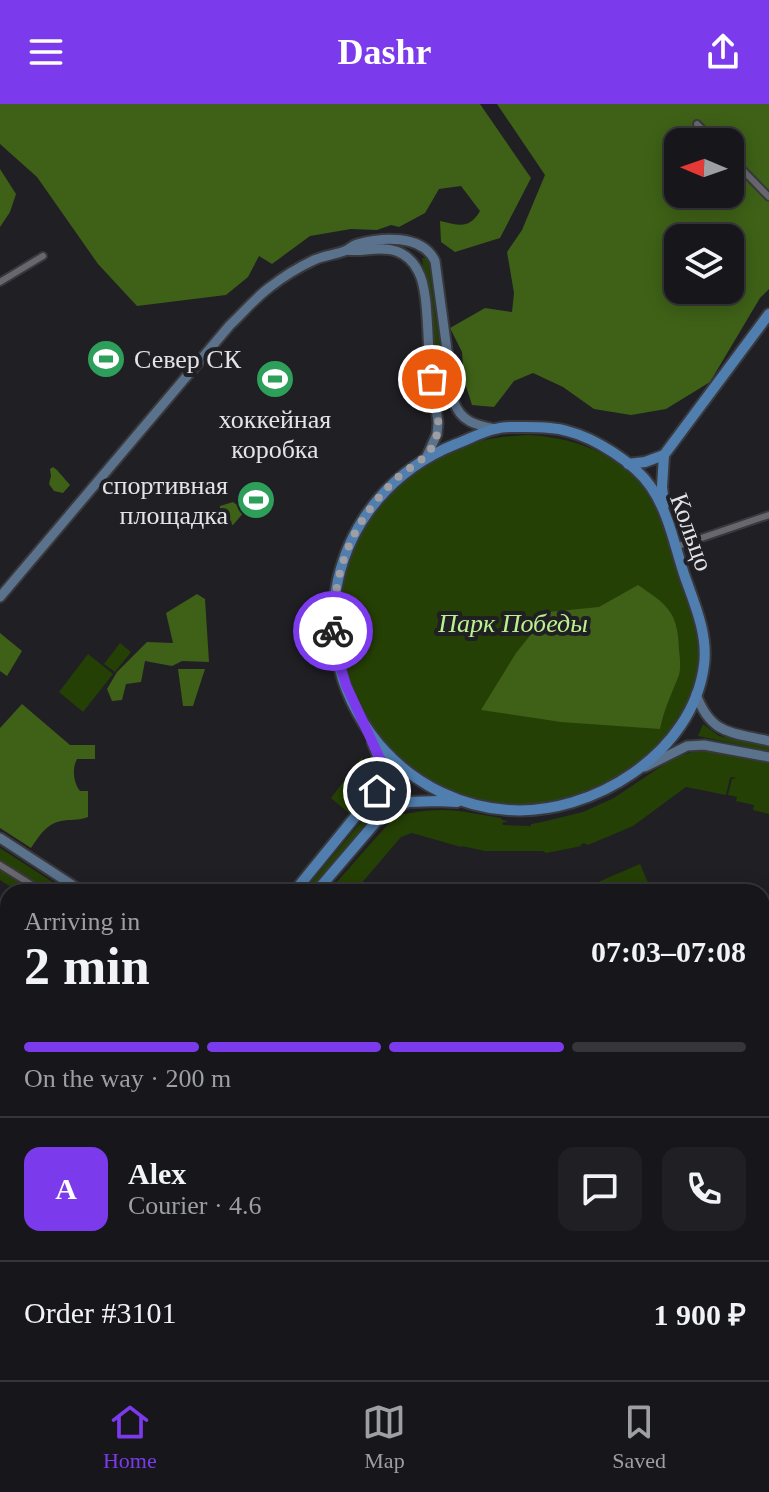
<!DOCTYPE html>
<html lang="en">
<head>
<meta charset="utf-8">
<style>
	body { margin:0; font-family:Georgia,serif; background:#202024; color:#f1f3f6; height:100vh; display:flex; flex-direction:column; font-size:30px; white-space:nowrap }
	* { box-sizing:border-box; margin:0 }
	p { font-size:26px; color:#9e9fa3 }
	.icon { flex:none; width:44px; height:44px; fill:none; stroke:currentColor; stroke-width:2; stroke-linecap:round; stroke-linejoin:round }
	.map { position:relative; flex:1; overflow:hidden }
	.side { position:absolute; left:0px; top:780px; width:770px; height:496px; display:flex; flex-direction:column; background:#17171b; border-radius:24px 24px 0 0; box-shadow:0 4px 20px #0003,0 0 0 2px #36363a }
	.side>* { flex:none }
	.needle { width:52px; rotate:272deg }
	.tools { position:absolute; left:664px; top:24px; display:grid; gap:16px }
	.tools a { display:grid; place-items:center; width:80px; height:80px; border-radius:16px; background:#17171b; box-shadow:0 4px 20px #0003,0 0 0 2px #36363a; font-size:40px }
	.pin { position:absolute; display:grid; place-items:center; width:68px; height:68px; color:#fff; margin:-34px; border:4px solid #fff; border-radius:50%; box-shadow:0 2px 8px #0007 }
	.courier { position:absolute; display:grid; place-items:center; width:80px; height:80px; margin:-40px; border:6px solid #7c3aed; border-radius:50%; background:#fff; color:#222; box-shadow:0 2px 10px #0007 }
	.headline em { font-style:normal; font-weight:800 }
	.headline div { display:flex; flex-direction:column-reverse }
	.headline { display:flex; align-items:center; justify-content:space-between; height:136px; padding:0 24px }
	h1 { font-size:52px; font-weight:800; line-height:60px }
	.bar { display:grid; grid-template-columns:repeat(4,1fr); gap:12px 8px; align-content:center; height:96px; padding:0 24px }
	.bar i { height:10px; border-radius:6px; background:#36363a }
	.bar .active { background:#7c3aed }
	.bar p { grid-column:span 4 }
	.line { display:flex; align-items:center; gap:20px; padding:0 24px; border-top:2px solid #36363a }
	.line div { flex:1 }
	.round { display:grid; place-items:center; flex:none; width:84px; height:84px; border-radius:16px; background:#202024 }
	header { display:flex; justify-content:space-between; align-items:center; height:104px; padding:0 24px; background:#7c3aed; color:#fff; font-size:36px; font-weight:800 }
	.menu { display:flex; justify-content:space-around; align-items:center; height:112px; border-top:2px solid #36363a; background:#17171b; font-size:22px; color:#9e9fa3 }
	.menu a { display:grid; justify-items:center; gap:4px }
	.menu .active { color:#7c3aed }
	.map>svg:first-child { display:block }
	.green { fill:#254004 }
	.forest { fill:#3e6117; fill-rule:evenodd }
	.lines { fill:none; stroke-linecap:round; stroke-linejoin:round }
	.street-casing { stroke:#39393d; stroke-width:10 }
	.secondary-casing { stroke:#39393d; stroke-width:13 }
	.primary-casing { stroke:#39393d; stroke-width:14 }
	.street { stroke:#67676d; stroke-width:6 }
	.secondary { stroke:#5b728d; stroke-width:9 }
	.primary { stroke:#507eae; stroke-width:10 }
	.done { stroke:#9f9ea3; stroke-width:8; stroke-dasharray:0 14.4 }
	.route { stroke:#7c3aed; stroke-width:10 }
	.labels { text-anchor:middle; stroke-width:8; stroke-linejoin:round; paint-order:stroke }
	.poi-label { font-size:26px; fill:#e4e3e7; stroke:#1f1f24; text-anchor:start }
	.street-label { font-size:26px; fill:#e4e3e7; stroke:#1f1f24 }
	.park-label { font-size:26px; font-style:italic; fill:#bbf08e; stroke:#1f1f24 }
</style>
</head>
<body>
<header><svg class="icon" aria-label="menu" viewBox="0 0 24 24"><path d="M4 6h16M4 12h16M4 18h16"/></svg>Dashr<svg class="icon" aria-label="share" viewBox="0 0 24 24"><path d="M12 15V3M7 8l5-5 5 5M5 13v7h14v-7"/></svg></header>
<div class="map">
<svg width="769" height="1276" viewBox="0 0 769 1276">
	<rect width="100%" height="100%" fill="#1f1f24"/>
	<g class="green">
		<polygon points="422,154 428,154 448,304 442,305"/>
		<polygon points="282,259 283,289 269,290 267,260"/>
		<path d="M 529,331 C 580,334 630,354 656,400 C 670,449 704,511 700,562 C 697,594 669,634 645,654 C 615,677 580,697 542,701 C 440,711 356,640 341,541 C 335,501 343,460 364,425 C 375,406 388,387 405,373 C 413,367 423,363 432,358 C 467,338 488,333 529,331 Z"/>
		<polygon points="120,539 131,548 115,568 104,560"/>
		<polygon points="88,550 113,570 83,608 59,588"/>
		<polygon points="703,620 719,632 769,642 769,647 698,632"/>
		<path d="M 703,645 L 769,658 L 769,710 L 753,706 L 754,701 L 736,697 L 737,693 L 728,691 L 732,675 L 737,674 L 732,673 L 730,674 L 726,691 L 686,683 L 633,722 L 588,741 L 584,739 L 580,741 L 582,742 L 546,749 L 543,747 L 485,747 L 462,742 L 461,743 L 412,729 L 401,733 L 354,788 L 328,788 L 396,711 C 411,709 426,706 442,706 C 461,706 482,711 501,714 L 502,716 L 508,717 L 502,719 L 503,721 L 531,722 L 531,720 L 542,718 L 583,708 L 614,694 L 672,655 L 698,646 L 699,648 L 702,648 Z"/>
		<polygon points="362,653 367,686 370,688 351,711 331,694"/>
		<polygon points="391,682 395,686 310,788 303,788"/>
		<polygon points="0,744 68,788 19,788 0,776"/>
		<polygon points="640,760 649,781 633,788 600,788 596,779"/>
		<polygon points="769,915 769,1020 762,1013 762,918"/>
		<polygon points="0,1039 8,1046 8,1075 5,1085 8,1087 8,1103 0,1112"/>
		<polygon points="8,1159 8,1215 3,1211 0,1215 0,1169"/>
	</g>
	<g class="forest">
		<path d="M 0,0 L 480,0 L 531,74 L 500,134 L 455,148 L 441,138 L 440,117 C 458,121 469,126 480,107 L 461,82 L 439,85 L 425,109 L 399,123 L 391,121 L 377,126 L 351,125 L 310,132 L 272,160 L 259,152 L 248,173 L 226,191 L 137,202 L 98,160 L 37,73 L 0,40 Z"/>
		<path d="M 497,0 L 769,0 L 769,185 L 760,194 L 710,278 L 666,305 L 631,311 L 594,305 L 563,283 L 533,269 L 514,277 L 494,303 L 472,301 L 464,276 L 462,248 L 450,224 L 485,204 L 512,208 L 514,189 L 507,148 L 522,126 L 545,71 ZM 678,38 L 730,38 L 730,90 L 678,90 ZM 678,134 L 730,134 L 730,186 L 678,186 Z"/>
		<polygon points="0,65 16,90 10,108 0,123"/>
		<polygon points="53,363 57,366 70,381 63,389 54,387 49,380 51,372 50,365"/>
		<polygon points="233,398 245,407 233,421 220,418 220,402"/>
		<path d="M 638,481 C 667,501 678,507 679,546 C 680,554 681,563 679,571 C 672,589 664,605 660,625 L 561,618 L 481,606 L 516,549 L 549,508 L 599,503 Z"/>
		<polygon points="197,490 205,495 209,558 182,557 172,562 145,557 141,578 126,580 122,596 112,597 107,585 117,568 147,538 173,539 166,509"/>
		<polygon points="0,529 22,547 7,572 0,567"/>
		<polygon points="178,565 205,565 193,602 183,602"/>
		<path d="M 22,600 L 70,641 L 95,641 L 95,655 L 77,655 C 72,664 73,678 80,687 L 88,687 L 88,713 C 78,717 70,715 61,717 C 46,720 39,732 31,744 L 0,724 L 0,624 Z"/>
	</g>
	<g class="lines">
		<defs>
			<g id="street">
				<polyline points="697,20 715,38"/>
				<polyline points="730,53 769,93"/>
				<polyline points="0,178 43,152"/>
				<polyline points="675,443 769,411"/>
				<polyline points="0,761 43,788"/>
				<polyline points="762,803 769,800"/>
			</g>
			<g id="secondary">
				<path d="M 347,146 C 363,149 379,141 396,147 C 405,150 414,158 418,167 C 428,184 427,225 429,246 C 430,270 435,295 438,319 L 437,330 L 426,354"/>
				<path d="M 0,493 L 230,221 C 243,209 255,194 270,183 C 283,173 297,164 312,157 C 323,151 336,151 347,146 C 350,144 353,141 357,140 C 382,133 422,130 435,157 L 454,298 C 461,318 476,321 495,325"/>
				<path d="M 696,590 C 711,631 731,628 769,637"/>
				<polyline points="645,663 687,642 704,641 769,653"/>
				<polyline points="0,734 83,788"/>
				<polyline points="309,1268 314,1276"/>
			</g>
			<g id="primary">
				<path d="M 525,323 C 539,323 554,323 567,327 C 595,334 635,359 651,383 C 669,409 675,444 685,473 C 695,501 708,531 704,561 C 693,649 592,712 508,706 C 462,703 418,682 386,648 C 293,547 328,391 456,340 C 469,335 482,328 495,325 C 505,322 516,323 525,323 Z"/>
				<polyline points="664,351 769,210"/>
				<polyline points="628,360 645,358 664,351"/>
				<polyline points="664,401 662,383 664,351"/>
				<polyline points="294,788 381,681 383,664 373,639"/>
				<polyline points="316,788 387,705 409,698 438,697 457,698"/>
				<polyline points="0,1142 8,1132"/>
				<polyline points="0,1162 8,1153"/>
			</g>
		</defs>
		<use href="#street" class="street-casing"/>
		<use href="#secondary" class="secondary-casing"/>
		<use href="#primary" class="primary-casing"/>
		<use href="#street" class="street"/>
		<use href="#secondary" class="secondary"/>
		<use href="#primary" class="primary"/>
	</g>
	<g class="lines">
		<path class="done" d="M 333,527 C 334,466 350,422 393,378 C 410,360 431,357 437,330 C 441,313 434,292 432,275"/>
		<polyline class="route" points="333,527 336,548 346,581 382,659 383,674 377,687"/>
	</g>
	<defs>
		<symbol id="stadium-disc" viewBox="-11 -11 22 22"><circle r="9.5" fill="#2e9e5b" stroke="#1f1f24"/><path d="M0-5a6.5 5 0 1 0 0 10a6.5 5 0 1 0 0-10ZM-3.5-1.8h7v3.6h-7Z" fill="#fff"/></symbol>
	</defs>
	<g fill-rule="evenodd">
		<use href="#stadium-disc" x="84" y="233" width="44" height="44"/>
		<use href="#stadium-disc" x="253" y="253" width="44" height="44"/>
		<use href="#stadium-disc" x="234" y="374" width="44" height="44"/>
	</g>
	<g class="labels">
		<g class="poi-label">
			<text x="134" y="264">Север СК</text>
			<text x="275" y="324" text-anchor="middle">хоккейная<tspan x="275" dy="30">коробка</tspan></text>
			<text x="228" y="390" text-anchor="end">спортивная<tspan x="228" dy="30">площадка</tspan></text>
		</g>
		<g class="street-label">
			<text transform="translate(692 428) rotate(70)" y="9">Кольцо</text>
		</g>
		<g class="park-label">
			<text x="513" y="528">Парк Победы</text>
		</g>
	</g>
</svg>
<div class="tools">
<a><svg class="needle" viewBox="-14 -14 28 28"><path d="M0-13l5 13h-10z" fill="#e53935"/><path d="M0 13l5-13h-10z" fill="#9e9fa3"/></svg></a>
<a><svg class="icon" aria-label="layers" viewBox="0 0 24 24"><path d="M12 4l9 5-9 5-9-5zM3 14l9 5 9-5"/></svg></a>
</div>
<div class="pin" style="left:432px;top:275px;background:#ea580c"><svg class="icon" aria-label="bag" viewBox="0 0 24 24"><path d="M5 8h14l-1 12H6zM9 8a3 3 0 0 1 6 0"/></svg></div>
<div class="pin" style="left:377px;top:687px;background:#1f2937"><svg class="icon" aria-label="home" viewBox="0 0 24 24"><path d="M3 11l9-7 9 7M6 9v11h12V9"/></svg></div>
<div class="courier" style="left:333px;top:527px"><svg class="icon" aria-label="bike" viewBox="0 0 24 24"><circle cx="6" cy="16" r="4"/><circle cx="18" cy="16" r="4"/><path d="M6 16l4-8h5l3 8M10 8l3 8H6M13 5h3"/></svg></div>
<section class="side">
<div class="headline"><div><h1>2 min</h1><p>Arriving in</p></div><em>07:03–07:08</em></div>
<div class="bar"><i class="active"></i><i class="active"></i><i class="active"></i><i></i><p>On the way · 200 m</p></div>
<div class="line" style="height:144px"><b class="round" style="background:#7c3aed;color:#fff">A</b><div><b>Alex</b><p>Courier · 4.6</p></div><a class="round"><svg class="icon" aria-label="chat" viewBox="0 0 24 24"><path d="M4 5h16v11H9l-5 4z"/></svg></a><a class="round"><svg class="icon" aria-label="phone" viewBox="0 0 24 24"><path d="M5 4h4l2 5-3 2q2 4 5 5l2-3 5 2v4C11 20 4 13 5 4z"/></svg></a></div>
<div class="line" style="height:104px"><div>Order #3101</div><b>1 900 ₽</b></div>
</section>
</div>
<nav class="menu">
<a class="active"><svg class="icon" aria-label="home" viewBox="0 0 24 24"><path d="M3 11l9-7 9 7M6 9v11h12V9"/></svg>Home</a>
<a><svg class="icon" aria-label="map" viewBox="0 0 24 24"><path d="M3 6l6-2 6 2 6-2v14l-6 2-6-2-6 2zM9 4v14M15 6v14"/></svg>Map</a>
<a><svg class="icon" aria-label="saved" viewBox="0 0 24 24"><path d="M7 4h10v16l-5-4-5 4z"/></svg>Saved</a>
</nav>
</body>
</html>
